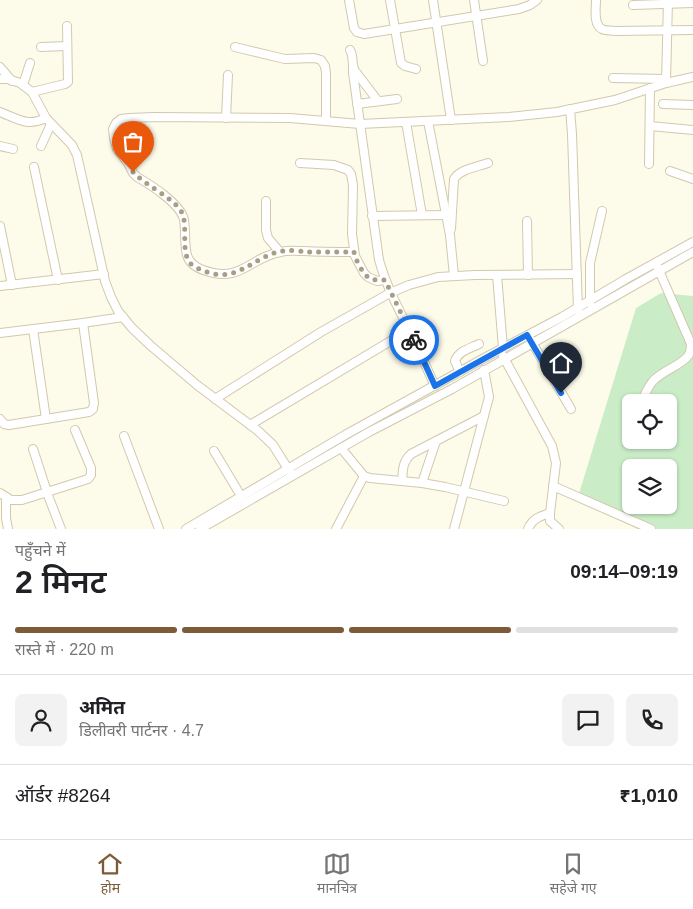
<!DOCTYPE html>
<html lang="hi">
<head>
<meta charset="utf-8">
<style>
	body { margin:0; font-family:Helvetica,"Noto Sans Devanagari",sans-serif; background:#f2f2f2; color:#202124; height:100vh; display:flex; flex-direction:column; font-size:19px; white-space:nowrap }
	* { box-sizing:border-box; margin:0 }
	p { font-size:16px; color:#757577 }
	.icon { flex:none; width:28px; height:28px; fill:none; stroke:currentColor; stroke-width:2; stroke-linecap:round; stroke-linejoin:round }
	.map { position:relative; height:529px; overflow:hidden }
	.details { display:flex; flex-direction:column; background:#fff; flex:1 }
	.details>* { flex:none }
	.controls { position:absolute; left:622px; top:394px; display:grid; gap:10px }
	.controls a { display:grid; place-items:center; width:55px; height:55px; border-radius:8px; background:#fff; box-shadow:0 1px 4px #0004; font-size:25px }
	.pin { position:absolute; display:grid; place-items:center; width:42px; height:42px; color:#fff; margin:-51px -21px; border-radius:50% 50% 50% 0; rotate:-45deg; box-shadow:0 0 5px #0007 }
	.pin .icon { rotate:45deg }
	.courier { position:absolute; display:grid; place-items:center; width:50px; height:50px; margin:-25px; border:4px solid #1a73e8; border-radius:50%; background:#fff; color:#222; box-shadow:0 1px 6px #0007 }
	.summary em { font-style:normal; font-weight:600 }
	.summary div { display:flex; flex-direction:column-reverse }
	.summary { display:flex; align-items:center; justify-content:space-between; height:85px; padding:0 15px }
	h1 { font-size:32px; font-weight:600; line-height:38px }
	.bar { display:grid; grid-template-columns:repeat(4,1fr); gap:8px 5px; align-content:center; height:60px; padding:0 15px }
	.bar i { height:6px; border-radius:4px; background:#e0e0e0 }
	.bar .selected { background:#7c5b36 }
	.bar p { grid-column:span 4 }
	.line { display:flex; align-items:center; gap:12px; padding:0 15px; border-top:1px solid #e0e0e0 }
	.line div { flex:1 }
	.round { display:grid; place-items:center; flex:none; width:52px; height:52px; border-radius:8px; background:#f2f2f2 }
	.menu { display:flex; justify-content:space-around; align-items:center; height:70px; border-top:1px solid #e0e0e0; background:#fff; font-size:14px; color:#757577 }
	.menu a { display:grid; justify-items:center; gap:2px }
	.menu .selected { color:#7c5b36 }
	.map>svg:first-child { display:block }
	.green { fill:#caedc7; fill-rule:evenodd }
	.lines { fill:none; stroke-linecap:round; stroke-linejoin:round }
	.minor-casing { stroke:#d2c8ae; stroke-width:10 }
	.minor { stroke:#fff; stroke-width:8 }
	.done { stroke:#a89e83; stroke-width:5; stroke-dasharray:0 9 }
	.route { stroke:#1a73e8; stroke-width:6 }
</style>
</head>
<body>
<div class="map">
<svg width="693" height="529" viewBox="0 0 693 529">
	<rect width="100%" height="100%" fill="#fdfcea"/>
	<path class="green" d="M 661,293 L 693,296 L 693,529 L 638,529 L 577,500 L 636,308 ZM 631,402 L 669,402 L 669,440 L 631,440 ZM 631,468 L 669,468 L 669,505 L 631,505 Z"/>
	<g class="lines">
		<defs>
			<g id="minor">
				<polyline points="349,0 354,28 357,32 364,34 519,9 530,5 537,0"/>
				<polyline points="390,0 401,63 405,66 416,69"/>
				<polyline points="433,0 451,120"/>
				<polyline points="474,0 483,61"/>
				<path d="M 596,0 C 596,8 593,25 602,29 C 605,31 611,30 615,31 L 693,30"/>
				<polyline points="633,5 693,3"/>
				<polyline points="41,47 67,46"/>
				<polyline points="235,47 285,59 314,58 321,60 325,66 326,73 326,121"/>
				<path d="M 350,50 C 354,56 351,64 355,71 L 378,101"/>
				<polyline points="0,67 12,81"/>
				<path d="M 353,67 L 353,73 L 379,260 C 387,288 399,310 412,335 C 420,352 427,369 435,386"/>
				<polyline points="613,78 666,79"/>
				<polyline points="0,79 8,79 20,83 32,92 46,118 72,145 77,155 105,281 111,297 118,311 132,328 151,346 197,385 257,430 273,445 290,472"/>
				<polyline points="666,83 668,0"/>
				<polyline points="23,85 30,63"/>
				<polyline points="32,92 65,84 68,82 67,26"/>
				<polyline points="357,104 397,99"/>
				<polyline points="663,104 693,105"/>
				<polyline points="570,109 572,134 578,310"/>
				<path d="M 0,112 C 18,119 27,127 46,118"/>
				<polyline points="226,118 228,75"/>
				<polyline points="428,121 450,235 454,276"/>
				<polyline points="406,122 422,215"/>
				<polyline points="650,126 693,130"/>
				<polyline points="0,146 13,149"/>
				<polyline points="41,146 51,124"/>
				<polyline points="300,163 334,165 348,170 351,174 353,185 352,234 355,256 364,273 368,277 377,281 385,280"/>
				<polyline points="649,164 650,88"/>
				<polyline points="34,167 58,280"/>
				<polyline points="670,171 693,179"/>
				<polyline points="266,201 266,230 268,238 280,252"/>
				<polyline points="372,216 446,215"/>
				<polyline points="527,221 528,275"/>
				<polyline points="0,226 12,285"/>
				<path d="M 451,229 L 454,179 C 460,169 477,167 488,163"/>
				<path d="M 354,252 C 337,252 321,252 304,251 C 297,251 288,250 281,252 C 249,257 242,284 203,270 C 195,267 189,263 187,255 C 184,244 186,232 184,220 C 181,204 151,185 137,177 L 133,173 L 128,163 L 117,149 L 114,138 L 113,129 L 116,123 L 121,119 L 129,118 L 154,117 L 290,118 L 360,124 L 509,117 L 557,112 L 615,100 L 666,83 L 693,77"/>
				<polyline points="497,275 503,348"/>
				<polyline points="0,286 104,274"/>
				<polyline points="590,303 590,263 602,211"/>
				<polyline points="33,329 46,419"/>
				<polyline points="0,333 83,323 123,317"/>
				<polyline points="530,339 571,409"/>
				<polyline points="503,356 552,446 556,463 550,513 550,521 559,529"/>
				<path d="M 460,372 L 455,361 C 458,351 471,348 479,344"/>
				<polyline points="215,399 321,332 390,293 409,285 438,277 475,275 577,274"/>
				<path d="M 641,402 C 645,395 647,388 653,381 C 662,371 680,366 688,356 C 691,352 691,348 691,344 L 657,266"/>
				<polyline points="0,419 4,424 9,425 89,412 93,409 94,403 83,323"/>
				<polyline points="250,425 409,330"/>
				<polyline points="124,436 159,529"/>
				<polyline points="341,448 364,476 370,478 422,483 445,487 504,501"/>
				<polyline points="33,449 49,498 61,529"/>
				<polyline points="214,451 241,496"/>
				<path d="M 402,481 C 403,471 402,462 411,454 L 484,416"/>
				<polyline points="422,483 436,441"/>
				<polyline points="553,486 651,529"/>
				<polyline points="0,493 11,500 22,500 88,479 91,475 91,468 75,430"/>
				<polyline points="6,497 6,518 8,529"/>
				<polyline points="186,529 345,435 488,356 562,317 626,279 693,242"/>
				<polyline points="200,529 369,432 452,389 693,252"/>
				<polyline points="336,529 364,476"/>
				<polyline points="454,529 489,397 484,370"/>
				<path d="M 528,529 C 532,519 540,516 550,513"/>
			</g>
		</defs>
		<use href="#minor" class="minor-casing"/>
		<use href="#minor" class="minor"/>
	</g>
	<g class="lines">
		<path class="done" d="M 133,172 C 145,185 172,197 181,211 C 189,225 180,250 190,263 C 194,267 201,270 207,272 C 238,283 254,256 282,251 C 290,250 300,251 308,252 C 323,252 339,252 354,252 C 355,259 363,274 368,277 C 373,281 379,280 385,280 L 414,340"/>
		<polyline class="route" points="414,340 435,386 527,335 561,393"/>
	</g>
</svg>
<div class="controls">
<a><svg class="icon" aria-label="locate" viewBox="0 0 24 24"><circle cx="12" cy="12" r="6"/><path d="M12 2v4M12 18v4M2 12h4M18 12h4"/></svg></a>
<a><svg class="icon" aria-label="layers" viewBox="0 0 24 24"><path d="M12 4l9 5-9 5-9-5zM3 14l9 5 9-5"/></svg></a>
</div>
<div class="pin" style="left:133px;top:172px;background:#ea580c"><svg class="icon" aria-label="bag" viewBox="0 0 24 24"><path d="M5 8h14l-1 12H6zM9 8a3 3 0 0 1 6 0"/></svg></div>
<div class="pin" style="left:561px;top:393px;background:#1f2937"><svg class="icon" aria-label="home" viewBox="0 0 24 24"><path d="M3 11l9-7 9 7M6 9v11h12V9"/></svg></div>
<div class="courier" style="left:414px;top:340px"><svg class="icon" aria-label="bike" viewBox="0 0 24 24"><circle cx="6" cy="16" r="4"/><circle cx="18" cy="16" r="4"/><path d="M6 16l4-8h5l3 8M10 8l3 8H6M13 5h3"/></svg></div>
</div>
<section class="details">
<div class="summary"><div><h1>2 मिनट</h1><p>पहुँचने में</p></div><em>09:14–09:19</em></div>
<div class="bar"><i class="selected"></i><i class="selected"></i><i class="selected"></i><i></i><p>रास्ते में · 220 m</p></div>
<div class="line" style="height:90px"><a class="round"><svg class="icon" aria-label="person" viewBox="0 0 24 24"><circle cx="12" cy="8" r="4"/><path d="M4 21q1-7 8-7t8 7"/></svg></a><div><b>अमित</b><p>डिलीवरी पार्टनर · 4.7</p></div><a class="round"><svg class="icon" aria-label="chat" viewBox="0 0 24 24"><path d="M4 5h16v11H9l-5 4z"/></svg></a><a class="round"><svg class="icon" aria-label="phone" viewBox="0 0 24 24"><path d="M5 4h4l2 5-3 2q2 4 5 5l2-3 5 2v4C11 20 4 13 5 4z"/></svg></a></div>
<div class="line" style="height:65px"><div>ऑर्डर #8264</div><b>₹1,010</b></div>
</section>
<nav class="menu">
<a class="selected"><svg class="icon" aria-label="home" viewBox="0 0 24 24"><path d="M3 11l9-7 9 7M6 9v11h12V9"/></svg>होम</a>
<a><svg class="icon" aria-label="map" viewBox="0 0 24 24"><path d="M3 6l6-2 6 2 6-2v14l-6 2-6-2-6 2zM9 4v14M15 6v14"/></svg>मानचित्र</a>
<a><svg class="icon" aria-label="saved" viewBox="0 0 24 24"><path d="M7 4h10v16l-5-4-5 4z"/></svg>सहेजे गए</a>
</nav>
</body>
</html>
